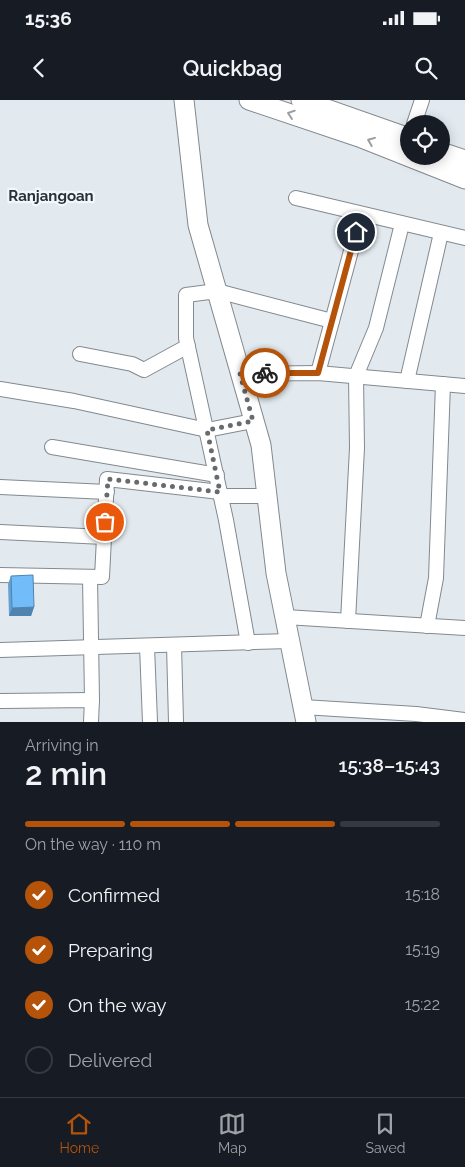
<!DOCTYPE html>
<html lang="en">
<head>
<meta charset="utf-8">
<style>
	body { margin:0; font-family:Raleway,sans-serif; background:#20242c; color:#f1f3f6; height:100vh; display:flex; flex-direction:column; font-size:19px; white-space:nowrap }
	* { box-sizing:border-box; margin:0 }
	p { font-size:16px; color:#9ea1a6 }
	.icon { flex:none; width:28px; height:28px; fill:none; stroke:currentColor; stroke-width:2; stroke-linecap:round; stroke-linejoin:round }
	.map { position:relative; height:622px; overflow:hidden }
	.details { display:flex; flex-direction:column; background:#171b24; flex:1 }
	.details>* { flex:none }
	.fabs { position:absolute; left:400px; top:15px; display:grid; gap:10px }
	.fabs a { display:grid; place-items:center; width:50px; height:50px; border-radius:50%; background:#171b24; box-shadow:0 2px 12px #0003; font-size:25px }
	.pin { position:absolute; display:grid; place-items:center; width:42px; height:42px; color:#fff; margin:-21px; border:2px solid #fff; border-radius:50%; box-shadow:0 1px 5px #0007 }
	.courier { position:absolute; display:grid; place-items:center; width:50px; height:50px; margin:-25px; border:4px solid #b45309; border-radius:50%; background:#fff; color:#222; box-shadow:0 1px 6px #0007 }
	.summary em { font-style:normal; font-weight:600 }
	.summary div { display:flex; flex-direction:column-reverse }
	.summary { display:flex; align-items:center; justify-content:space-between; height:85px; padding:0 25px }
	h1 { font-size:32px; font-weight:600; line-height:38px }
	.bar { display:grid; grid-template-columns:repeat(4,1fr); gap:8px 5px; align-content:center; height:60px; padding:0 25px }
	.bar i { height:6px; border-radius:4px; background:#363941 }
	.bar .on { background:#b45309 }
	.bar p { grid-column:span 4 }
	ol { padding:0 25px; list-style:none }
	li { display:flex; align-items:center; gap:15px; height:55px }
	li p { margin-inline-start:auto }
	li .icon { padding:5px; border-radius:50%; background:#b45309; color:#fff; stroke-width:4 }
	li:last-child { color:#9ea1a6 }
	li i { width:28px; height:28px; border:2px solid #363941; border-radius:50% }
	.status { display:flex; justify-content:space-between; align-items:center; height:35px; padding:0 25px; background:#171b24; direction:ltr }
	.status svg { height:14px; fill:currentColor }
	header { display:flex; justify-content:space-between; align-items:center; height:65px; padding:0 25px; background:#171b24; font-size:22px; font-weight:600 }
	.menu { display:flex; justify-content:space-around; align-items:center; height:70px; border-top:1px solid #363941; background:#171b24; font-size:14px; color:#9ea1a6 }
	.menu a { display:grid; justify-items:center; gap:2px }
	.menu .on { color:#b45309 }
	.map>svg:first-child { display:block }
	.lines { fill:none; stroke-linecap:round; stroke-linejoin:round }
	.street-casing { stroke:#83898e; stroke-width:16 }
	.secondary-casing { stroke:#83898e; stroke-width:21 }
	.street { stroke:#fff; stroke-width:14 }
	.secondary { stroke:#fff; stroke-width:19 }
	.wall { fill:#62a2d6 }
	.shaded-wall { fill:#5084ae }
	.building { fill:#72bcf9; stroke:#5084ae }
	.oneway { stroke:#9c9d9e }
	.done { stroke:#676b6e; stroke-width:5; stroke-dasharray:0 9 }
	.route { stroke:#b45309; stroke-width:6 }
	.labels { text-anchor:middle; stroke-width:4.5; stroke-linejoin:round; paint-order:stroke }
	.quarter-label { font-size:15px; font-weight:bold; fill:#2c3135; stroke:#f0f7fd }
</style>
</head>
<body>
<div class="status"><b>15:36</b><svg viewBox="0 0 49 12"><path d="M0 12V9h3v3zM5 12V6h3v6zM10 12V3h3v9zM15 12V0h3v12zM26 1h20v11H26zM47 4h2v5h-2z"/></svg></div>
<header><svg class="icon" aria-label="back" viewBox="0 0 24 24"><path d="M15 5l-7 7 7 7"/></svg>Quickbag<svg class="icon" aria-label="search" viewBox="0 0 24 24"><circle cx="10" cy="10" r="6"/><path d="M15 15l6 6"/></svg></header>
<div class="map">
<svg width="465" height="622" viewBox="0 0 465 622">
	<rect width="100%" height="100%" fill="#e3eaef"/>
	<g class="lines">
		<defs>
			<g id="street">
				<polyline points="414,24 422,0"/>
				<polyline points="296,98 465,138"/>
				<polyline points="80,254 132,264 144,270 188,246"/>
				<polyline points="318,273 361,114"/>
				<polyline points="240,274 318,273 465,286"/>
				<polyline points="407,281 441,133"/>
				<polyline points="0,289 74,301 207,330 253,321"/>
				<polyline points="52,347 217,375"/>
				<polyline points="0,387 107,392"/>
				<polyline points="221,396 267,396"/>
				<polyline points="0,432 104,437"/>
				<polyline points="0,475 102,477 107,379 220,392"/>
				<polyline points="90,477 92,600"/>
				<polyline points="285,517 465,528"/>
				<polyline points="348,521 357,348 356,276 376,228 402,124"/>
				<polyline points="427,526 436,478 443,284"/>
				<polyline points="248,543 226,420 186,238 186,195 217,191 332,221"/>
				<polyline points="174,545 176,622"/>
				<polyline points="147,546 150,622"/>
				<polyline points="0,550 290,541"/>
				<polyline points="0,601 92,600 91,622"/>
				<polyline points="303,607 416,614 465,620"/>
			</g>
			<g id="secondary">
				<polyline points="184,0 198,125 261,345 276,473 306,622"/>
				<polyline points="249,0 359,37 465,79"/>
				<polyline points="301,0 409,38"/>
				<polyline points="441,52 465,60"/>
			</g>
		</defs>
		<use href="#street" class="street-casing"/>
		<use href="#secondary" class="secondary-casing"/>
		<use href="#street" class="street"/>
		<use href="#secondary" class="secondary"/>
	</g>
	<polygon class="wall" points="11,476 34,507 31,516 9,516 8,484"/>
	<polygon class="shaded-wall" points="34,507 31,516 9,516 12,508"/>
	<polygon class="building" points="33,475 34,507 12,508 11,476"/>
	<defs><path id="oneway-chevron" d="M-2-3.5L2.5 0L-2 3.5" fill="none" stroke-width="1.6" stroke-linecap="round" stroke-linejoin="round" transform="scale(1.25)"/></defs>
	<g class="oneway">
		<use href="#oneway-chevron" transform="translate(291 14) rotate(-161)"/>
		<use href="#oneway-chevron" transform="translate(371 41) rotate(-158)"/>
	</g>
	<g class="lines">
		<polyline class="done" points="105,422 108,379 220,392 207,330 253,321 240,274 265,273"/>
		<polyline class="route" points="265,273 318,273 356,132"/>
	</g>
	<g class="labels">
		<g class="quarter-label">
			<text x="51" y="101">Ranjangoan</text>
		</g>
	</g>
</svg>
<div class="fabs">
<a><svg class="icon" aria-label="locate" viewBox="0 0 24 24"><circle cx="12" cy="12" r="6"/><path d="M12 2v4M12 18v4M2 12h4M18 12h4"/></svg></a>
</div>
<div class="pin" style="left:105px;top:422px;background:#ea580c"><svg class="icon" aria-label="bag" viewBox="0 0 24 24"><path d="M5 8h14l-1 12H6zM9 8a3 3 0 0 1 6 0"/></svg></div>
<div class="pin" style="left:356px;top:132px;background:#1f2937"><svg class="icon" aria-label="home" viewBox="0 0 24 24"><path d="M3 11l9-7 9 7M6 9v11h12V9"/></svg></div>
<div class="courier" style="left:265px;top:273px"><svg class="icon" aria-label="bike" viewBox="0 0 24 24"><circle cx="6" cy="16" r="4"/><circle cx="18" cy="16" r="4"/><path d="M6 16l4-8h5l3 8M10 8l3 8H6M13 5h3"/></svg></div>
</div>
<section class="details">
<div class="summary"><div><h1>2 min</h1><p>Arriving in</p></div><em>15:38–15:43</em></div>
<div class="bar"><i class="on"></i><i class="on"></i><i class="on"></i><i></i><p>On the way · 110 m</p></div>
<ol>
<li><svg class="icon" aria-label="check" viewBox="0 0 24 24"><path d="M5 12l5 5 9-10"/></svg>Confirmed<p>15:18</p></li>
<li><svg class="icon" aria-label="check" viewBox="0 0 24 24"><path d="M5 12l5 5 9-10"/></svg>Preparing<p>15:19</p></li>
<li><svg class="icon" aria-label="check" viewBox="0 0 24 24"><path d="M5 12l5 5 9-10"/></svg>On the way<p>15:22</p></li>
<li><i></i>Delivered</li>
</ol>
</section>
<nav class="menu">
<a class="on"><svg class="icon" aria-label="home" viewBox="0 0 24 24"><path d="M3 11l9-7 9 7M6 9v11h12V9"/></svg>Home</a>
<a><svg class="icon" aria-label="map" viewBox="0 0 24 24"><path d="M3 6l6-2 6 2 6-2v14l-6 2-6-2-6 2zM9 4v14M15 6v14"/></svg>Map</a>
<a><svg class="icon" aria-label="saved" viewBox="0 0 24 24"><path d="M7 4h10v16l-5-4-5 4z"/></svg>Saved</a>
</nav>
</body>
</html>
